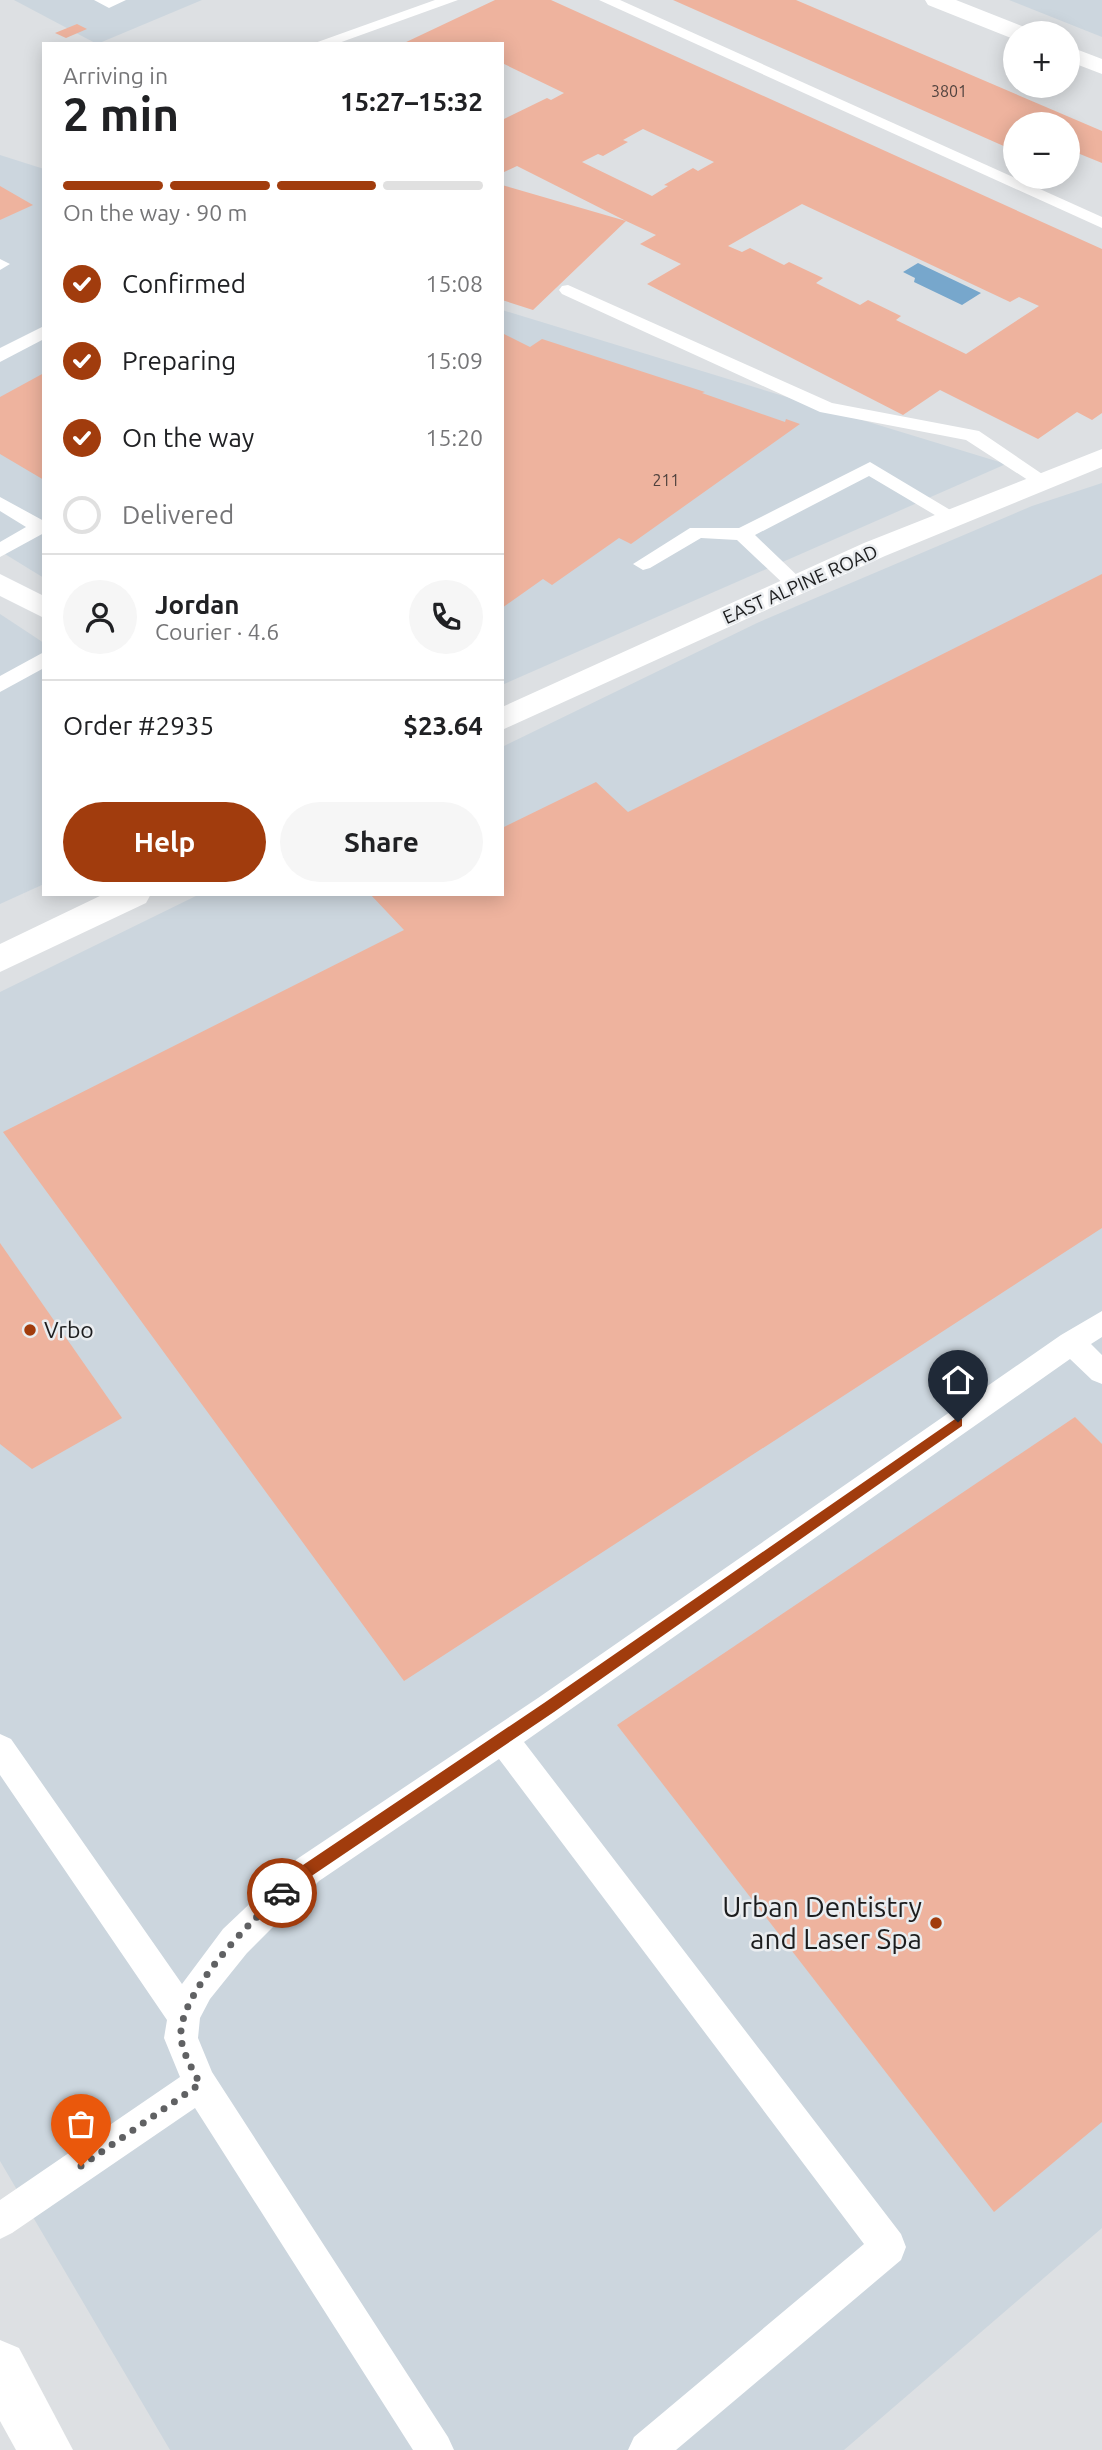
<!DOCTYPE html>
<html lang="en">
<head>
<meta charset="utf-8">
<style>
	body { margin:0; font-family:Ubuntu,sans-serif; background:#f6f6f6; color:#202124; height:100vh; display:flex; flex-direction:column; font-size:26px; white-space:nowrap }
	* { box-sizing:border-box; margin:0 }
	p { font-size:23px; color:#757577 }
	.icon { flex:none; width:38px; height:38px; fill:none; stroke:currentColor; stroke-width:2; stroke-linecap:round; stroke-linejoin:round }
	.map { position:relative; flex:1; overflow:hidden }
	.drawer { position:absolute; left:42px; top:42px; width:462px; height:854px; display:flex; flex-direction:column; background:#fff; border-radius:0px; box-shadow:0 4px 18px #0003 }
	.drawer>* { flex:none }
	.controls { position:absolute; left:1003px; top:21px; display:grid; gap:14px }
	.controls a { display:grid; place-items:center; width:77px; height:77px; border-radius:50%; background:#fff; box-shadow:0 4px 18px #0003; font-size:35px }
	.pin { position:absolute; display:grid; place-items:center; width:60px; height:60px; color:#fff; margin:-72px -30px; border-radius:50% 50% 50% 0; rotate:-45deg; box-shadow:0 0 7px #0007 }
	.pin .icon { rotate:45deg }
	.courier { position:absolute; display:grid; place-items:center; width:70px; height:70px; margin:-35px; border:5px solid #a13c0d; border-radius:50%; background:#fff; color:#222; box-shadow:0 2px 9px #0007 }
	.head em { font-style:normal; font-weight:700 }
	.head div { display:flex; flex-direction:column-reverse }
	.head { display:flex; align-items:center; justify-content:space-between; height:119px; padding:0 21px }
	h1 { font-size:46px; font-weight:700; line-height:52px }
	.bar { display:grid; grid-template-columns:repeat(4,1fr); gap:10px 7px; align-content:center; height:84px; padding:0 21px }
	.bar i { height:9px; border-radius:5px; background:#e0e0e0 }
	.bar .current { background:#a13c0d }
	.bar p { grid-column:span 4 }
	.line { display:flex; align-items:center; gap:18px; padding:0 21px; border-top:2px solid #e0e0e0 }
	.line div { flex:1 }
	.round { display:grid; place-items:center; flex:none; width:74px; height:74px; border-radius:37px; background:#f6f6f6 }
	ol { padding:0 21px; list-style:none }
	li { display:flex; align-items:center; gap:21px; height:77px }
	li p { margin-inline-start:auto }
	li .icon { padding:7px; border-radius:50%; background:#a13c0d; color:#fff; stroke-width:4 }
	li:last-child { color:#757577 }
	li i { width:38px; height:38px; border:4px solid #e0e0e0; border-radius:50% }
	.action { display:flex; gap:14px; margin-top:auto; padding:14px 21px }
	.action a { flex:1; height:80px; border-radius:42px; background:#a13c0d; color:#fff; font-size:28px; font-weight:700; line-height:80px; text-align:center }
	.action a+a { background:#f6f6f6; color:#202124 }
	.map>svg:first-child { display:block }
	.built { fill:#ccd6de }
	.water { fill:#77a7cc }
	.building { fill:#eeb39e; fill-rule:evenodd }
	.lines { fill:none; stroke-linecap:round; stroke-linejoin:round }
	.lane { fill:#fff; fill-rule:evenodd }
	.street { fill:#fff; fill-rule:evenodd }
	.primary { fill:#fff; fill-rule:evenodd }
	.route { fill:#a13c0d }
	.done { stroke:#606163; stroke-width:7; stroke-dasharray:0 12.6 }
	.poi-dot { fill:#a13c0d; stroke:#eaedf0; stroke-width:2.5 }
	.labels { text-anchor:middle; stroke-width:5; stroke-linejoin:round; paint-order:stroke }
	.far-number-label { font-size:16px; fill:#50423e }
	.far-street-label { font-size:19px; fill:#1c1d1e; stroke:#eaedf0 }
	.poi-label { font-size:23px; fill:#1c1d1e; stroke:#eaedf0; text-anchor:start }
	.near-poi-label { font-size:28px; fill:#1c1d1e; stroke:#eaedf0; text-anchor:end }
</style>
</head>
<body>
<div class="map">
<svg width="1102" height="2450" viewBox="0 0 1102 2450">
	<rect width="100%" height="100%" fill="#dde0e3"/>
	<g class="built">
		<polygon points="14,0 202,0 97,44"/>
		<polygon points="1009,0 1102,0 1102,37"/>
		<polygon points="0,155 44,169 44,578 0,551"/>
		<polygon points="502,310 1006,464 502,685"/>
		<polygon points="1102,483 1102,2228 844,2450 170,2450 0,2161 0,992 200,894 502,894 502,747 757,623 1032,506"/>
		<polygon points="0,614 44,643 44,884 0,904"/>
	</g>
	<polygon class="water" points="918,263 981,293 962,305 914,282 915,278 903,272"/>
	<g class="building">
		<path d="M 495,0 L 551,0 L 1102,249 L 1102,413 L 1092,420 L 1077,412 L 1038,439 L 940,390 L 903,415 L 647,284 L 681,264 L 640,244 L 656,235 L 626,221 L 533,310 L 502,300 L 502,185 L 626,221 L 517,166 L 502,173 L 502,120 L 547,98 L 551,100 L 564,93 L 502,63 L 502,44 L 402,44 ZM 643,129 L 714,162 L 698,171 L 693,168 L 664,185 L 668,186 L 652,196 L 582,162 L 598,154 L 603,156 L 628,142 L 623,140 ZM 802,204 L 1010,302 L 1019,297 L 1039,306 L 966,354 L 896,320 L 901,316 L 868,300 L 860,305 L 816,283 L 823,278 L 789,262 L 784,265 L 750,248 L 742,252 L 728,246 Z"/>
		<polygon points="673,0 796,0 1102,131 1102,163 1075,152 1068,156 1068,124 1015,124 1015,151"/>
		<polygon points="77,24 87,29 66,38 55,33"/>
		<polygon points="0,186 33,205 0,220"/>
		<polygon points="502,333 530,347 542,339 705,392 702,393 785,422 786,419 800,424 631,544 619,538 552,585 543,579 502,608"/>
		<polygon points="44,373 44,480 0,454 0,397"/>
		<polygon points="1102,574 1102,1228 404,1681 3,1132 404,930 370,894 502,894 502,828 596,782 628,812"/>
		<polygon points="0,1243 122,1418 32,1469 0,1444"/>
		<polygon points="1075,1417 1102,1444 1102,2122 994,2212 617,1725"/>
	</g>
	<g class="lines">
		<g class="lane">
			<polygon points="94,0 126,0 109,8"/>
			<polygon points="435,0 458,0 336,44 312,44"/>
			<polygon points="599,0 620,0 1102,217 1102,228"/>
			<polygon points="0,259 10,264 0,270"/>
			<polygon points="568,285 832,403 979,431 1051,480 1041,486 1034,484 966,440 820,412 562,294 559,290 562,286"/>
			<polygon points="44,326 44,339 0,362 0,348"/>
			<polygon points="870,462 962,517 959,521 945,521 869,476 755,535 803,581 806,585 803,589 789,589 737,540 701,538 650,568 643,570 633,564 690,528 739,528"/>
			<polygon points="0,497 44,521 44,533 0,557 0,542 26,527 0,511"/>
			<polygon points="44,652 44,668 0,692 0,676"/>
			<polygon points="1102,1311 1102,1337 1091,1344 1102,1355 1102,1384 1092,1380 1070,1359 524,1742 901,2234 906,2247 901,2260 676,2450 628,2450 634,2437 864,2244 499,1759 319,1881 247,1953 210,1999 200,2018 198,2038 212,2072 448,2437 454,2450 413,2450 195,2108 12,2233 0,2239 0,2200 180,2077 164,2038 167,2020 0,1775 0,1734 11,1739 182,1984 223,1929 297,1859 538,1698 1061,1335"/>
		</g>
		<g class="street">
			<polygon points="1102,449 1102,467 885,556 502,730 502,707 864,543"/>
			<polygon points="0,574 44,596 44,618 0,596"/>
			<polygon points="104,894 151,894 146,903 0,972 0,944"/>
			<polygon points="0,2340 19,2348 73,2450 16,2450 0,2421"/>
		</g>
		<g class="primary">
			<polygon points="925,0 956,0 1027,28 1030,33 1015,33 1015,39 1011,38 928,5"/>
			<polygon points="1068,46 1102,59 1102,74 1068,61"/>
		</g>
	</g>
	<polygon class="route" points="958,1417 962,1419 962,1426 554,1712 313,1875 287,1898 277,1898 277,1888 303,1865 544,1703"/>
	<g class="lines">
		<path class="done" d="M 81,2166 L 200,2084 C 193,2070 183,2054 181,2038 C 177,1994 251,1921 282,1893"/>
	</g>
	<g class="poi-dot">
		<circle cx="30" cy="1330" r="7"/>
		<circle cx="936" cy="1923" r="7"/>
	</g>
	<g class="labels">
		<g class="far-number-label">
			<text x="949" y="97">3801</text>
			<text x="666" y="486">211</text>
		</g>
		<g class="far-street-label">
			<text transform="translate(800 584) rotate(-24)" y="7">EAST ALPINE ROAD</text>
		</g>
		<g class="poi-label">
			<text x="44" y="1338">Vrbo</text>
		</g>
		<g class="near-poi-label">
			<text x="922" y="1917">Urban Dentistry<tspan x="922" dy="32">and Laser Spa</tspan></text>
		</g>
	</g>
</svg>
<div class="controls">
<a>+</a>
<a>−</a>
</div>
<div class="pin" style="left:81px;top:2166px;background:#ea580c"><svg class="icon" aria-label="bag" viewBox="0 0 24 24"><path d="M5 8h14l-1 12H6zM9 8a3 3 0 0 1 6 0"/></svg></div>
<div class="pin" style="left:958px;top:1422px;background:#1f2937"><svg class="icon" aria-label="home" viewBox="0 0 24 24"><path d="M3 11l9-7 9 7M6 9v11h12V9"/></svg></div>
<div class="courier" style="left:282px;top:1893px"><svg class="icon" aria-label="car" viewBox="0 0 24 24"><path d="M5 17H2v-5l4-1 3-4h7l3 4 3 1v5h-3M9 17h6M6 11h13"/><circle cx="7" cy="17" r="2"/><circle cx="17" cy="17" r="2"/></svg></div>
<section class="drawer">
<div class="head"><div><h1>2 min</h1><p>Arriving in</p></div><em>15:27–15:32</em></div>
<div class="bar"><i class="current"></i><i class="current"></i><i class="current"></i><i></i><p>On the way · 90 m</p></div>
<ol>
<li><svg class="icon" aria-label="check" viewBox="0 0 24 24"><path d="M5 12l5 5 9-10"/></svg>Confirmed<p>15:08</p></li>
<li><svg class="icon" aria-label="check" viewBox="0 0 24 24"><path d="M5 12l5 5 9-10"/></svg>Preparing<p>15:09</p></li>
<li><svg class="icon" aria-label="check" viewBox="0 0 24 24"><path d="M5 12l5 5 9-10"/></svg>On the way<p>15:20</p></li>
<li><i></i>Delivered</li>
</ol>
<div class="line" style="height:126px"><a class="round"><svg class="icon" aria-label="person" viewBox="0 0 24 24"><circle cx="12" cy="8" r="4"/><path d="M4 21q1-7 8-7t8 7"/></svg></a><div><b>Jordan</b><p>Courier · 4.6</p></div><a class="round"><svg class="icon" aria-label="phone" viewBox="0 0 24 24"><path d="M5 4h4l2 5-3 2q2 4 5 5l2-3 5 2v4C11 20 4 13 5 4z"/></svg></a></div>
<div class="line" style="height:91px"><div>Order #2935</div><b>$23.64</b></div>
<div class="action"><a>Help</a><a>Share</a></div>
</section>
</div>
</body>
</html>
